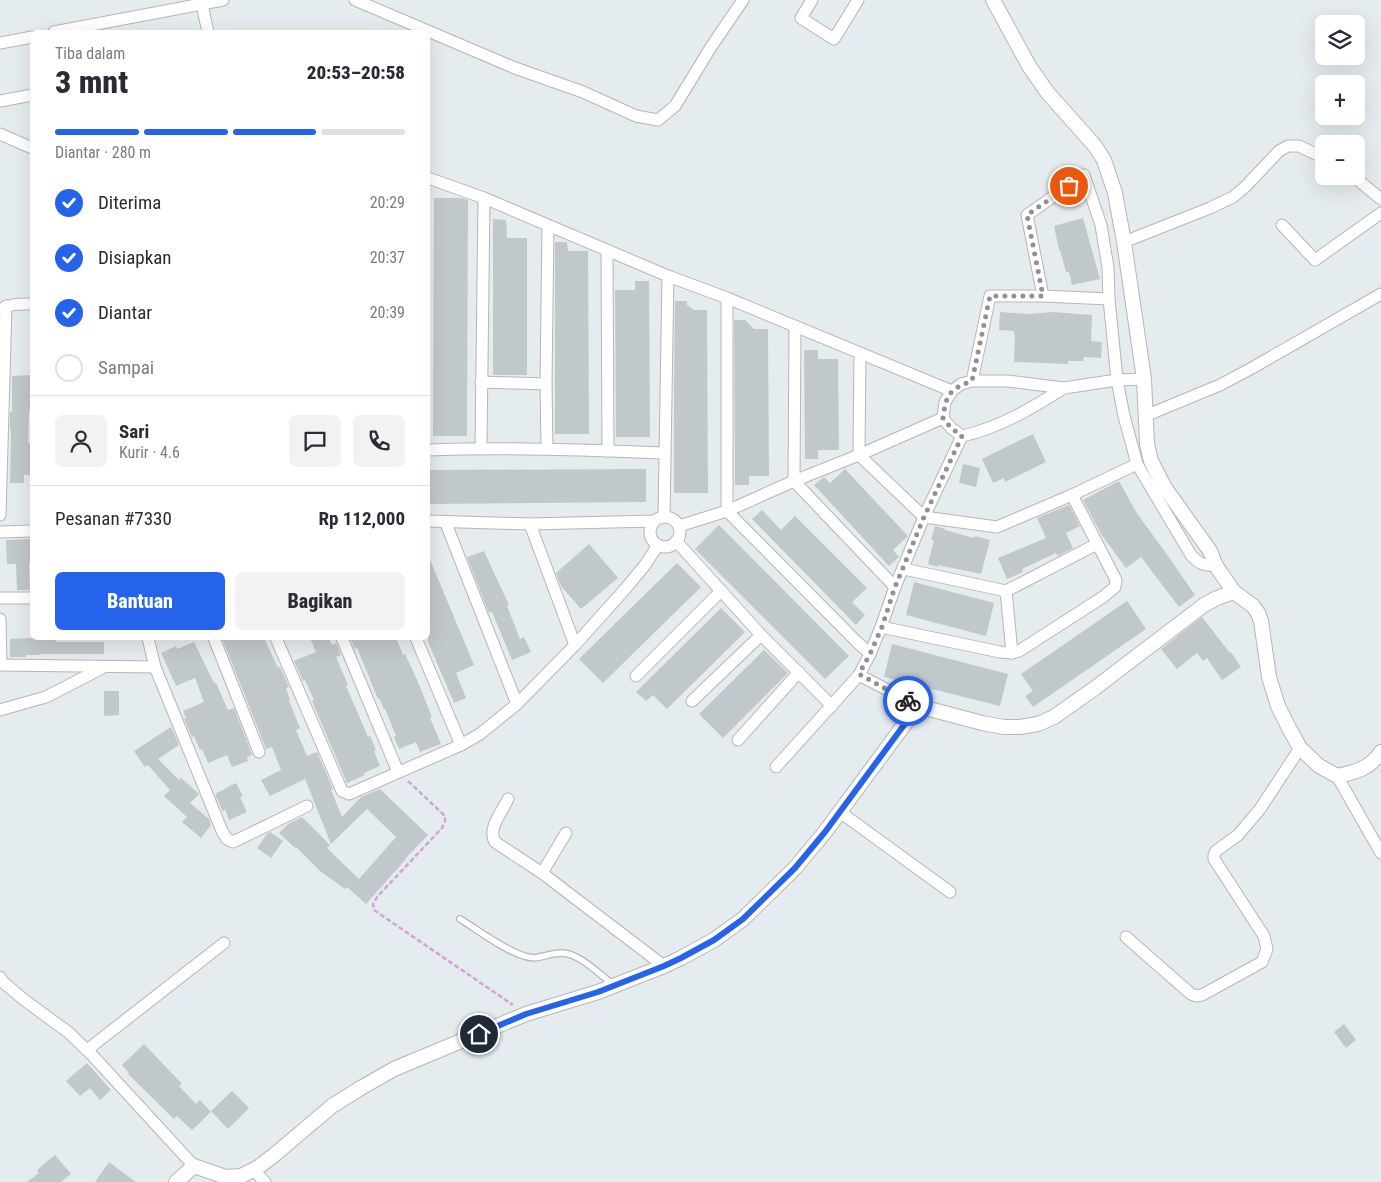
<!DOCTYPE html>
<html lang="id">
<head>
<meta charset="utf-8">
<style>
	body { margin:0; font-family:"Roboto Condensed",sans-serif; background:#f2f2f3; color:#2b2b33; height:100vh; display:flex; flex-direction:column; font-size:19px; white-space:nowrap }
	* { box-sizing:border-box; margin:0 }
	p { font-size:16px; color:#7c7c81 }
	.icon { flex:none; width:28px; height:28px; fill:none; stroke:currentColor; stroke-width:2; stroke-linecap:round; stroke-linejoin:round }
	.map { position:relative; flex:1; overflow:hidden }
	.drawer { position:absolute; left:30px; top:30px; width:400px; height:610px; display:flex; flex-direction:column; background:#fff; border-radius:8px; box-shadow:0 5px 20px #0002 }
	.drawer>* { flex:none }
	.fabs { position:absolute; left:1315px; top:15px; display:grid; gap:10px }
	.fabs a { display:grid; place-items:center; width:50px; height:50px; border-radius:8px; background:#fff; box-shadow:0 5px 20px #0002; font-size:25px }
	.pin { position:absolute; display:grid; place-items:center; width:42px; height:42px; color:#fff; margin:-21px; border:2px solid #fff; border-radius:50%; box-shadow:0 1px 5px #0007 }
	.courier { position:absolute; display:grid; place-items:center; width:50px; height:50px; margin:-25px; border:4px solid #2563eb; border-radius:50%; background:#fff; color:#222; box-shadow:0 1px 6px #0007 }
	.head em { font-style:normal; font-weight:800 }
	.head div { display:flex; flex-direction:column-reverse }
	.head { display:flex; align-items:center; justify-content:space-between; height:85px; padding:0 25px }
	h1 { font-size:32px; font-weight:800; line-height:38px }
	.bar { display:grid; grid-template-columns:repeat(4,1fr); gap:8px 5px; align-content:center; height:60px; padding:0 25px }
	.bar i { height:6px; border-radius:4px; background:#e1e1e2 }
	.bar .on { background:#2563eb }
	.bar p { grid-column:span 4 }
	.line { display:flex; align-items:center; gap:12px; padding:0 25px; border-top:1px solid #e1e1e2 }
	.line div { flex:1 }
	.round { display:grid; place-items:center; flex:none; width:52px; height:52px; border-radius:8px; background:#f2f2f3 }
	ol { padding:0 25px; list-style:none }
	li { display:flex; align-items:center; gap:15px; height:55px }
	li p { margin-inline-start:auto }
	li .icon { padding:5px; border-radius:50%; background:#2563eb; color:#fff; stroke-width:4 }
	li:last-child { color:#7c7c81 }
	li i { width:28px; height:28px; border:2px solid #e1e1e2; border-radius:50% }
	.button { display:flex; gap:10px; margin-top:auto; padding:10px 25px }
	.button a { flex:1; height:58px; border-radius:8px; background:#2563eb; color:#fff; font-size:20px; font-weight:800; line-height:58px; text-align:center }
	.button a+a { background:#f2f2f3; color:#2b2b33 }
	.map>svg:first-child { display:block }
	.building { fill:#c1c8cb }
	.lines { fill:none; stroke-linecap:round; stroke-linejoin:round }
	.service-casing { stroke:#bab4b2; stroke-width:8 }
	.minor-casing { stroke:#bab4b2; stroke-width:13 }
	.tertiary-casing { stroke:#bab4b2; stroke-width:16 }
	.path { stroke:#d3a2db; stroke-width:2.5; stroke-dasharray:5 2.5; stroke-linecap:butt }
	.service { stroke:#fff; stroke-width:5.5 }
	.minor { stroke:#fff; stroke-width:11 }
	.tertiary { stroke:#fff; stroke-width:14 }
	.done { stroke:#929090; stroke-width:5; stroke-dasharray:0 9 }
	.route { stroke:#2563eb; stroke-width:6 }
</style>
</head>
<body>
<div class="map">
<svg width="1381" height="1182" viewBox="0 0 1381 1182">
	<rect width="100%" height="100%" fill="#e5ecf0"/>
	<g class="building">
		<polygon points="434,198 462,198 468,200 467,436 433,436"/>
		<polygon points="1083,218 1100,279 1072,285 1069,272 1066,272 1060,250 1059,250 1054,226"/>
		<polygon points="493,219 506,220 507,238 527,238 527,375 493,375"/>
		<polygon points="555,242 567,242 568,251 588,251 589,434 555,434"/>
		<polygon points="635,281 649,281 650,437 616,437 615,290 635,290"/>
		<polygon points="675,301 687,301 687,305 694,310 707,310 708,493 674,493 674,376"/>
		<polygon points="1000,312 1028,314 1053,312 1092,315 1091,341 1102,342 1101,358 1084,357 1083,361 1068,361 1068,364 1014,362 1015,334 1014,334 1014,331 999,330"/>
		<polygon points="734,320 745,320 754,329 768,329 769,476 749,476 749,485 735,485"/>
		<polygon points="804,350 818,350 818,359 838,359 839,450 818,450 818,459 805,459"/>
		<polygon points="32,375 32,410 29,410 28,443 32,443 32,475 24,475 24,483 10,483 11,431 10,430 10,412 12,412 12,376"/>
		<polygon points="1033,434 1046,462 1005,482 1004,478 993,483 982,459"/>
		<polygon points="963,464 980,468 976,487 959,483"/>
		<polygon points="646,469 646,502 428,504 428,470"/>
		<polygon points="845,469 908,536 893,550 899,557 889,566 814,485 824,477 830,483"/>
		<polygon points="1119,481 1136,512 1168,556 1195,595 1179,607 1141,557 1126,568 1101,534 1083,500"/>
		<polygon points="1069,505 1080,526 1066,533 1073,548 1058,556 1056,553 1022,569 1023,572 1007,579 998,558 1046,538 1037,518"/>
		<polygon points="762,510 781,530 795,516 867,588 852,602 865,615 856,625 752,519"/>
		<polygon points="719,525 849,656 825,679 695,549"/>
		<polygon points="935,526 945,529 945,530 974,538 975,536 990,540 981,574 938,565 938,567 928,564 934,540 931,540"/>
		<polygon points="32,539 32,563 29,563 30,590 17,590 16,564 7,564 6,540"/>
		<polygon points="589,544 618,578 581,609 561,586 556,573"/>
		<polygon points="484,551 509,605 507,606 520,639 524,637 531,652 512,660 492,612 489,613 467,557"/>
		<polygon points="428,555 474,665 456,673 466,698 454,703 428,642"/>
		<polygon points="677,563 701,587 603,683 579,659"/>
		<polygon points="914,582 994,603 986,636 906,615"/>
		<polygon points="1127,601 1146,629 1033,707 1025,696 1033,691 1021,674"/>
		<polygon points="721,608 745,632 667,709 653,695 646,701 636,692"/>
		<polygon points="1202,617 1230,653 1231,652 1241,667 1222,680 1207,658 1203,661 1197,653 1177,669 1161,649"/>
		<polygon points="29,638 56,640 56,642 104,642 104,654 40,654 40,655 26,655 26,657 10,657 10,639"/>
		<polygon points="222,638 264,638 278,668 280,667 289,687 286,688 290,700 289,701 300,728 296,730 307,756 317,752 333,789 331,790 342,817 361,797 380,789 428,835 405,859 406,859 366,904 347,887 345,889 320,871 296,847 295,848 279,833 288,824 302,817 330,845 327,848 359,879 396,837 367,809 331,844 305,779 270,796 261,780 281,770 272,747 266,749"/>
		<polygon points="310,638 329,638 332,645 336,643 341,655 336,657 348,685 346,686 368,737 370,736 376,750 374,751 380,766 364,773 365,775 347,783 312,701 314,700 305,680 303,681 294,661 316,652"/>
		<polygon points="350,638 396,638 403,655 405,654 418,682 432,717 430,718 441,744 420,752 416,742 399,749 394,737 396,736 385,709 384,709 379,698 378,699 357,648 355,649"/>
		<polygon points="194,642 214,683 216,683 228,710 234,708 252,755 247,757 248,761 232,767 227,755 208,763 202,749 200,750 194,736 192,737 184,719 186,718 183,711 204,702 195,678 176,686 161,653 176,646 177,649"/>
		<polygon points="892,644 1008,674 1000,706 884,677"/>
		<polygon points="764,650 788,673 723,738 699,714"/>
		<polygon points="104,691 119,691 119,715 104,716"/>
		<polygon points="171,727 179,745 158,759 179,780 181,778 199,794 190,803 209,819 211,825 201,838 182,822 187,817 164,796 170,790 148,765 145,767 134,751"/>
		<polygon points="236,783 243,796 240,797 247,812 229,820 225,809 223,812 215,794"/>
		<polygon points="270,832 283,841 271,858 257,848 267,834"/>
		<polygon points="1344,1024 1356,1040 1346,1048 1334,1032"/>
		<polygon points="144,1044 182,1084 179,1086 196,1104 200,1100 211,1112 192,1130 177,1116 174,1119 128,1074 129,1073 122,1065"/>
		<polygon points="87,1063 111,1090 100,1100 90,1088 80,1096 66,1081"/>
		<polygon points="232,1091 249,1108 228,1129 211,1111"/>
		<polygon points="55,1155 71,1174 61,1182 27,1182 39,1173 37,1170"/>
		<polygon points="109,1162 117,1168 136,1182 95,1182"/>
	</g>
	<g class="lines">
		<defs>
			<path id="service" d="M 460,919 C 478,930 504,950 524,956 C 539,961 547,953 562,953 C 579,953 600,975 614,985"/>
			<g id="minor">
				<polyline points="201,0 208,32"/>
				<polyline points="355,0 515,68 583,92 636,116 658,120 675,106 711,47 743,0"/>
				<polyline points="812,0 801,18 834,39 858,0"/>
				<polyline points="54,32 223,0"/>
				<polyline points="0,43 32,37"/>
				<polyline points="0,101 32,95"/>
				<polyline points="0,134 32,148"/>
				<polyline points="1353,176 1381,199"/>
				<polyline points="428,178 484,198 668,276 727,298 952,391"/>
				<polyline points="1282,225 1315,260 1381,213"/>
				<polyline points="1124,242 1210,208 1233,197 1245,187 1279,151 1288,146 1299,146 1324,158"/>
				<polyline points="607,250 608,451"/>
				<path d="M 1043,296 L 1027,215 L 1084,175 L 1101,225 L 1108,268 L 1109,299 L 1117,380 L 1124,416 L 1137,464 L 1191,555 C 1200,565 1204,565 1216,566"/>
				<polyline points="727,298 727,511 856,641 870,654"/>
				<path d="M 0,310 C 10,303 21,304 32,304"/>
				<polyline points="795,326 794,481 895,587"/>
				<polyline points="860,353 859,455 924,517 997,527 1072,495 1137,464"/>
				<polyline points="972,381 990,296 1043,296 1109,299"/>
				<polyline points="481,382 546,384"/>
				<path d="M 1064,388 C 1032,408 999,428 962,436 L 951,428 L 943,418 L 945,402 L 952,391 L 961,384 L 972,381 L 1008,381 L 1064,388 L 1117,380 L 1144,379"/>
				<polyline points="1145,416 1220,385 1252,368 1381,294"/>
				<polyline points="481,448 484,198"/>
				<polyline points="547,448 546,384 548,226"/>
				<path d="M 428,450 C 507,447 585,450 664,453"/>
				<polyline points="0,515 6,306"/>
				<polyline points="664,517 668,276"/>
				<circle cx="665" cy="532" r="15"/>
				<polyline points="428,521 530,524 654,521"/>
				<polyline points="445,521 517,704"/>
				<polyline points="530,524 575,645"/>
				<polyline points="679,526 727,511 794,481 859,455 943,418"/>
				<polyline points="0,532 32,531"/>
				<polyline points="676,541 761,635 832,706"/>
				<polyline points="904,569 1006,591 1097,544"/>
				<polyline points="1006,591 1012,653"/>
				<polyline points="0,598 32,598"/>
				<polyline points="0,619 1,665"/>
				<polyline points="881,627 1000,652 1012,653 1019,651 1103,597 1115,587 1116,580 1072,495"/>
				<polyline points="148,638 155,667 222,831 227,839 233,842 307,806"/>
				<polyline points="214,638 259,752"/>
				<polyline points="276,638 342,791 349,794 461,745 480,734 517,704 575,645 626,588 645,565 658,545"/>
				<polyline points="342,638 398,772"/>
				<polyline points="416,638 461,745"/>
				<polyline points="0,665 155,667"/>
				<polyline points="859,675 918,706"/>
				<polyline points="636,676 721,591"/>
				<polyline points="692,701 761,635"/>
				<polyline points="0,710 46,697 102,668"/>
				<polyline points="738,740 799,672"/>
				<polyline points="776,767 859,675 870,654 881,627 895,587 924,517 962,436"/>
				<polyline points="1337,776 1381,853"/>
				<path d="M 508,799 C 502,812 487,829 495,842 L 542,873 L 664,966"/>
				<polyline points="840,812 950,892"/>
				<polyline points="542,873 566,833"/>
				<polyline points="1126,937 1191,994 1196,996 1202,995 1262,962 1267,949 1264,936 1214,859 1214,855 1216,851 1238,835 1260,809 1300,748"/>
				<polyline points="0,977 3,982 23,999 68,1032 92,1055 194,1166"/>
				<polyline points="87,1050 224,943"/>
				<polyline points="253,1170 265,1182"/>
			</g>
			<g id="tertiary">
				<path d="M 993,0 L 1029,66 L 1047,92 L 1095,146 L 1104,160 L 1115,193 L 1124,242 L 1144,379 L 1147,444 L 1151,461 L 1165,488 L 1210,551 L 1216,566 L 1234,592 L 1253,606 L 1258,613 L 1261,621 L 1269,677 L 1278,706 L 1290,730 L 1300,748 L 1319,766 L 1337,776 C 1356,772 1369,769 1381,752"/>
				<polyline points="176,1182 194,1166 226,1177 241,1176 257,1168 273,1156 332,1106 359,1089 394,1069 526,1014 598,992 664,966 681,958 714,940 743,919 795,868 825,832 918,706 982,723 1004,727 1020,727 1038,724 1054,717 1095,688 1204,605 1217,598 1234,592"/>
			</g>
		</defs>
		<use href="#service" class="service-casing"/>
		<use href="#minor" class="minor-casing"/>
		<use href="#tertiary" class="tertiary-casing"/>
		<polyline class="path" points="408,781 445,816 445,821 442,828 377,897 373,904 374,910 513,1005"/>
		<use href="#service" class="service"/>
		<use href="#minor" class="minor"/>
		<use href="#tertiary" class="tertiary"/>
	</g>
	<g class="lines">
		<path class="done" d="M 908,701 L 859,674 L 870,654 L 882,627 L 895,587 L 924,517 L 962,436 L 951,428 L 943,418 C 946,395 949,389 972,381 L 990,296 L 1043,296 L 1027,215 L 1069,186"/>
		<polyline class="route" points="479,1034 526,1014 598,992 664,966 681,958 714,940 743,919 795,868 825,832 918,706 908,701"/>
	</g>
</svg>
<div class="fabs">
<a><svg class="icon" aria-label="layers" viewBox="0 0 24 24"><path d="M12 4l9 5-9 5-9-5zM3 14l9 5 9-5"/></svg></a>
<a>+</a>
<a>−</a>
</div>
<div class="pin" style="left:1069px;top:186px;background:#ea580c"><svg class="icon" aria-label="bag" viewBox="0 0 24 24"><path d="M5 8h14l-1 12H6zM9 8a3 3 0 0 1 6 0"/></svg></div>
<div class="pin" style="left:479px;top:1034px;background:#1f2937"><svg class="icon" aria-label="home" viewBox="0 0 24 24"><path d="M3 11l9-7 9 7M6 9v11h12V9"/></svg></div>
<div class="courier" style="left:908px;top:701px"><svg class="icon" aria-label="bike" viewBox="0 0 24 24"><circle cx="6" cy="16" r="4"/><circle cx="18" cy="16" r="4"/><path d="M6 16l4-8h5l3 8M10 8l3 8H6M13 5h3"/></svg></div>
<section class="drawer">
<div class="head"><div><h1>3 mnt</h1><p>Tiba dalam</p></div><em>20:53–20:58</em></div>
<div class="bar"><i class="on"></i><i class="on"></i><i class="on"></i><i></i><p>Diantar · 280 m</p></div>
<ol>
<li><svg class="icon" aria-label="check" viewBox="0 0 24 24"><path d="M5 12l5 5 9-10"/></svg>Diterima<p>20:29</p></li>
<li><svg class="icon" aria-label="check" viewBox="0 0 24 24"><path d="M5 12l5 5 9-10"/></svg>Disiapkan<p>20:37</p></li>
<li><svg class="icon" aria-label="check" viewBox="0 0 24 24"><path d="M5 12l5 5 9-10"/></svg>Diantar<p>20:39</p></li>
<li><i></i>Sampai</li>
</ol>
<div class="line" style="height:90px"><a class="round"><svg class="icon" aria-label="person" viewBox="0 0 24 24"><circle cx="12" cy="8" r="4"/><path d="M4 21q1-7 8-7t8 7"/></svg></a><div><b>Sari</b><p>Kurir · 4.6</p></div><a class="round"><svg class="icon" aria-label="chat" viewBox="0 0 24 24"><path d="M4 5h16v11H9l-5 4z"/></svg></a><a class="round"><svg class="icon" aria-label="phone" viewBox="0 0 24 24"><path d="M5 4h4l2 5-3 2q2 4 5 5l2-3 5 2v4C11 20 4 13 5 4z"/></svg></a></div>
<div class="line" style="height:65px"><div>Pesanan #7330</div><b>Rp 112,000</b></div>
<div class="button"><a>Bantuan</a><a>Bagikan</a></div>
</section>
</div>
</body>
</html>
